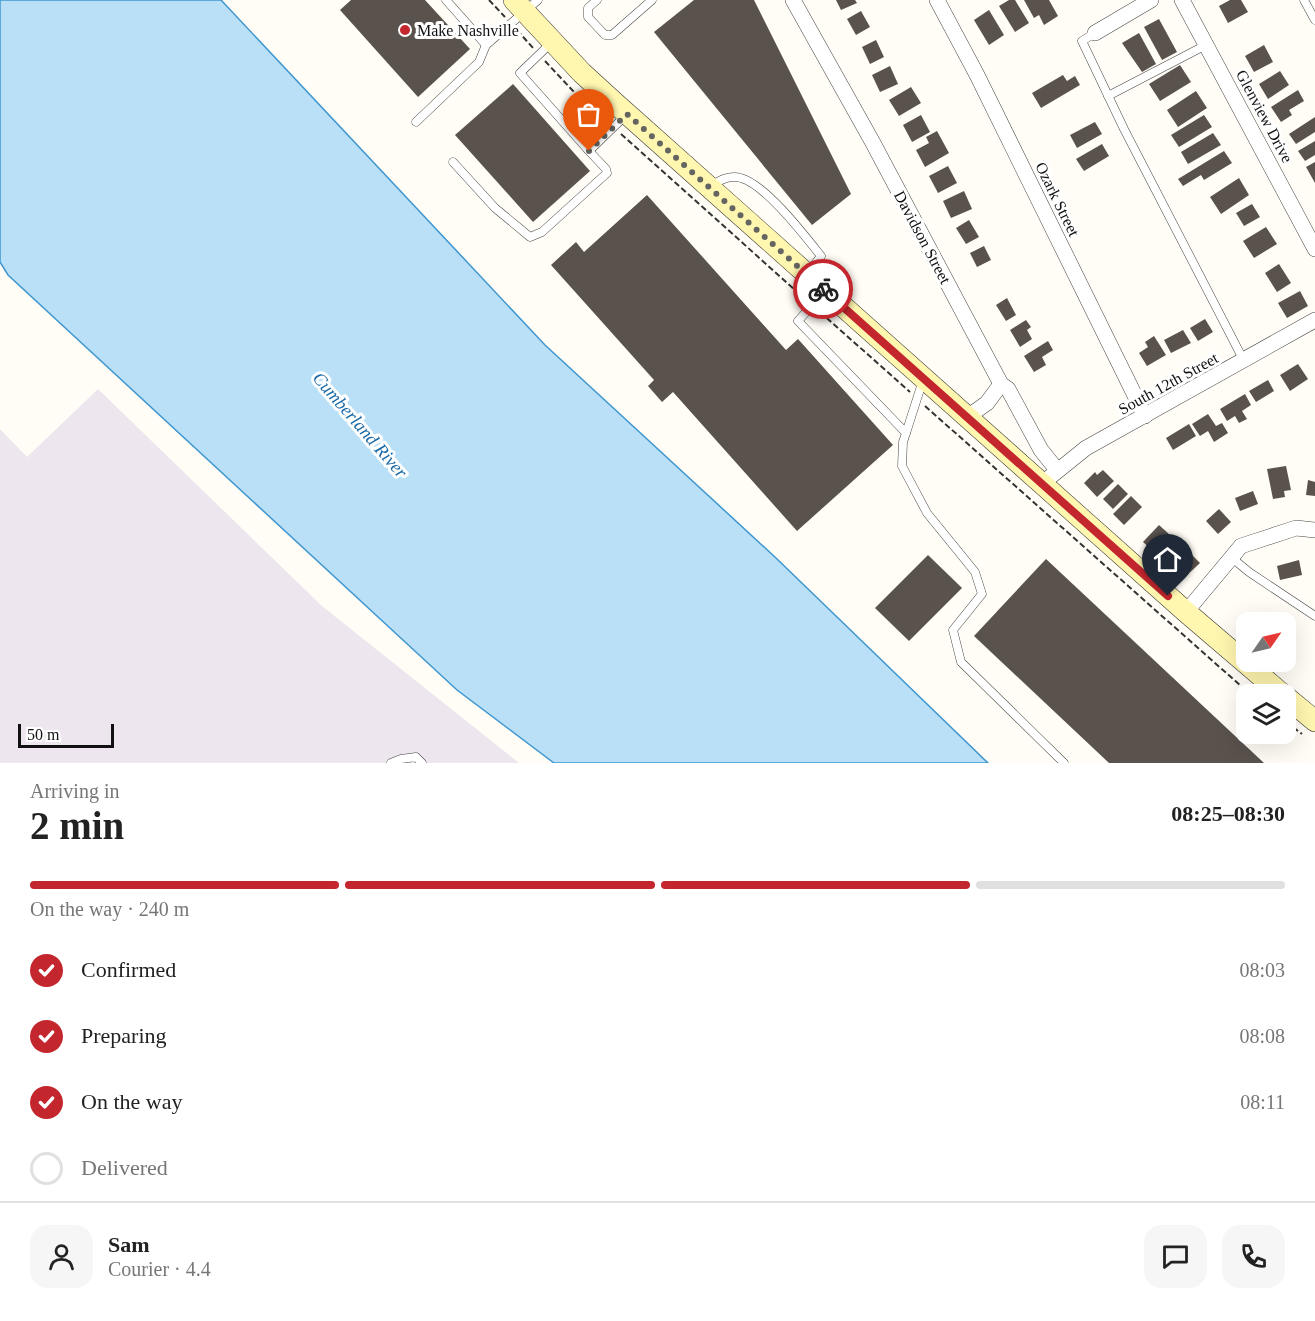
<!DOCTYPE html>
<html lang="en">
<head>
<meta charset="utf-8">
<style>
	body { margin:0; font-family:"Times New Roman",serif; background:#f6f6f6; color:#222; height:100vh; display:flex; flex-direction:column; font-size:22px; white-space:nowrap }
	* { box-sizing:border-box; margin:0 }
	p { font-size:20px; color:#767676 }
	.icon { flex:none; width:33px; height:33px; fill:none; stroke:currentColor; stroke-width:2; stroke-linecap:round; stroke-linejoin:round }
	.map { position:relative; height:763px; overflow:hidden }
	.sheet { display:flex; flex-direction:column; background:#fff; flex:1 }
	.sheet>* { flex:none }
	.needle { width:39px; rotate:56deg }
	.tools { position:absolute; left:1236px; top:612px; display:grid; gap:12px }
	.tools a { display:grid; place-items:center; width:60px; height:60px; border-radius:12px; background:#fff; box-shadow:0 6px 24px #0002; font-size:30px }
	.scale { position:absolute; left:18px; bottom:15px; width:96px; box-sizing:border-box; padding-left:6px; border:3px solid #111; border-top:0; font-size:16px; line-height:21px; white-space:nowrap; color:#111; -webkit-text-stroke:4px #fff; paint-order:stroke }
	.pin { position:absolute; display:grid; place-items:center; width:51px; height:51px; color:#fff; margin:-62px -26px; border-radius:50% 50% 50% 0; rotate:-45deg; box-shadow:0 0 6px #0007 }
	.pin .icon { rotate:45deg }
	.courier { position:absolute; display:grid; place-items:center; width:60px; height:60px; margin:-30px; border:4px solid #c4262e; border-radius:50%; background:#fff; color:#222; box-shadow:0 2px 8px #0007 }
	.head em { font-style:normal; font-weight:700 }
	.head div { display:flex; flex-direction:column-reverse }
	.head { display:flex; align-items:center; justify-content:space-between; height:102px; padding:0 30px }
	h1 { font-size:39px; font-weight:700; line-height:45px }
	.bar { display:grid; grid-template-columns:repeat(4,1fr); gap:9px 6px; align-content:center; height:72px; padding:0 30px }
	.bar i { height:8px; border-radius:4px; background:#e0e0e0 }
	.bar .selected { background:#c4262e }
	.bar p { grid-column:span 4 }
	.line { display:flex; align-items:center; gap:15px; padding:0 30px; border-top:2px solid #e0e0e0 }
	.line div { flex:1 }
	.round { display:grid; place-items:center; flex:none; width:63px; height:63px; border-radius:18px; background:#f6f6f6 }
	ol { padding:0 30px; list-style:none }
	li { display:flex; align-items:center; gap:18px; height:66px }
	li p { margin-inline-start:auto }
	li .icon { padding:6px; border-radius:50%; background:#c4262e; color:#fff; stroke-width:4 }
	li:last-child { color:#767676 }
	li i { width:33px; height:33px; border:3px solid #e0e0e0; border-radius:50% }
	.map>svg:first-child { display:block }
	.industrial { fill:#eee6ef }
	.water { fill:#b9e0f7; stroke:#3f96cf; stroke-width:1.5 }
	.building { fill:#5a524d }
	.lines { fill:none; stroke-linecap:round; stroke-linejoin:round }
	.lane-casing { stroke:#444; stroke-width:9 }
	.street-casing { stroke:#444; stroke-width:16 }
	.secondary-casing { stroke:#333; stroke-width:22 }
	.path { stroke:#333; stroke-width:2; stroke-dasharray:6 3; stroke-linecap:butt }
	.lane { stroke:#fff; stroke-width:8 }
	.street { stroke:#fff; stroke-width:15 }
	.secondary { stroke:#fff6b0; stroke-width:21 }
	.done { stroke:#646461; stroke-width:6; stroke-dasharray:0 10.8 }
	.route { stroke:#c4262e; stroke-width:8 }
	.poi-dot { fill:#c4262e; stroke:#fff; stroke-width:2 }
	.labels { text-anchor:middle; stroke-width:6; stroke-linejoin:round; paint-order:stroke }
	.poi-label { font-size:16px; fill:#111; stroke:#fff; text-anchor:start }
	.street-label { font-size:16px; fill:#111; stroke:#fff }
	.water-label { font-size:18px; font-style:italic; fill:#1768a6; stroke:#fff }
</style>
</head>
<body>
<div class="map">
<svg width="1315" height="763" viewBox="0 0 1315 763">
	<rect width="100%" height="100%" fill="#fffdf5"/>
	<polygon class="industrial" points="98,389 322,606 519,763 0,763 0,429 27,457"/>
	<polygon class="water" points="0,0 221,0 545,345 776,558 988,763 554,763 457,690 8,275 0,262"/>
	<g class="building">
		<polygon points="351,0 425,0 470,49 418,97 340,10"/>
		<polygon points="694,0 754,0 851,194 812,225 654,32"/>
		<polygon points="836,0 855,0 857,3 841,10"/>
		<polygon points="1009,0 1015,0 1029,23 1015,32 999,6"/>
		<polygon points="1024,0 1049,0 1058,16 1044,25 1039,15 1034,18"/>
		<polygon points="1230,0 1241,0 1248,12 1228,23 1219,6"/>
		<polygon points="989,10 1004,35 989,45 974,20"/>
		<polygon points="861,11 870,27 856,35 847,19"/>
		<polygon points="1159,19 1177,52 1162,60 1144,27"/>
		<polygon points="1139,33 1156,64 1142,72 1122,43"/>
		<polygon points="876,40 884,57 870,64 862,47"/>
		<polygon points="1264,45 1273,62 1254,72 1245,56"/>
		<polygon points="1180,65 1191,82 1160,101 1149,84"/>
		<polygon points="890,66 898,84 880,92 872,75"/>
		<polygon points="1280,71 1289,85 1268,99 1259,84"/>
		<polygon points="1063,75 1067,81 1075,76 1080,85 1041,108 1032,93"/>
		<polygon points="513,84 590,171 533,222 455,135"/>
		<polygon points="911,87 921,103 899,116 889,100"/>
		<polygon points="1298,90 1304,101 1289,110 1292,115 1281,122 1271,107"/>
		<polygon points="1196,91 1207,108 1178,127 1167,110"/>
		<polygon points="921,115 930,132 912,142 903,125"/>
		<polygon points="1204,115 1212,127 1179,147 1171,135"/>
		<polygon points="1315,117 1315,132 1296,144 1289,134"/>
		<polygon points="1095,122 1102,134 1077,148 1070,135"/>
		<polygon points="937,131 949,153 925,167 916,150 929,143 926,137"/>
		<polygon points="1213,133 1221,145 1188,164 1181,152"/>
		<polygon points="1315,141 1315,155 1305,161 1298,151"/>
		<polygon points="1102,144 1109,156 1084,171 1076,159"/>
		<polygon points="1224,151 1232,163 1204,180 1201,175 1183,186 1178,179"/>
		<polygon points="1315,162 1315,183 1306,167"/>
		<polygon points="948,166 957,183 938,193 929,176"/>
		<polygon points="1239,178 1249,195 1221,214 1210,197"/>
		<polygon points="964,191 972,209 951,218 943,201"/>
		<polygon points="647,195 786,350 798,339 893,445 797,531 673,392 662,402 648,386 654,380 551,265 576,242 584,252"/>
		<polygon points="1252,204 1260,217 1244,226 1236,213"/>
		<polygon points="969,220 979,237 966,244 956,228"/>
		<polygon points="1266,227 1277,244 1254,258 1243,241"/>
		<polygon points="984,246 991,260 977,267 970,253"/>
		<polygon points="1279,264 1291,283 1277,292 1265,273"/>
		<polygon points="1300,291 1308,306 1287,318 1278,303"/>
		<polygon points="1007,298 1016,315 1006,321 996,305"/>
		<polygon points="1205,319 1213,332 1198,341 1190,328"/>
		<polygon points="1026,320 1031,327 1027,330 1032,339 1020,347 1010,330"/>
		<polygon points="1183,330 1191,343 1171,353 1164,340"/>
		<polygon points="1154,336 1166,355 1147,366 1139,353 1148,347 1145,342"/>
		<polygon points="1048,341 1053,350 1042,357 1046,365 1034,372 1024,356"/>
		<polygon points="1298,364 1308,379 1290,391 1280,375"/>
		<polygon points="1268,380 1274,391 1256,402 1249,391"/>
		<polygon points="1245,394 1251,405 1242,411 1247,419 1239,423 1235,416 1227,421 1220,409"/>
		<polygon points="1208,414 1216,426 1222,423 1228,433 1214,442 1208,431 1200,436 1192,424"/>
		<polygon points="1189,424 1196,436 1173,450 1166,438"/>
		<polygon points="1286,466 1291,490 1284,491 1285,497 1273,499 1267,469"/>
		<polygon points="1103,470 1114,481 1097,497 1084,483 1095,472 1097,475"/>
		<polygon points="1308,480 1315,482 1315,496 1306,495"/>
		<polygon points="1118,484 1128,494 1113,509 1103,499"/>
		<polygon points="1253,491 1258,504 1240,511 1235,498"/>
		<polygon points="1131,496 1142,507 1124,525 1113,514"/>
		<polygon points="1219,509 1231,522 1218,534 1206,521"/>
		<polygon points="1159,525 1170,535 1154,552 1143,542"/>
		<polygon points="1174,539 1185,549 1170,566 1159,555"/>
		<polygon points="1189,552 1200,563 1186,576 1175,565"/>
		<polygon points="928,555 962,588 909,641 875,608"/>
		<polygon points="1046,559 1264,763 1109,763 974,636"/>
		<polygon points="1299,560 1302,575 1280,580 1277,566"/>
	</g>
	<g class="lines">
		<defs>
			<g id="lane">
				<polyline points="446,0 486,45 538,0"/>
				<polyline points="597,0 588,8 588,17 605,35 612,35 652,0"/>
				<polyline points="1304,0 1315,20"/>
				<polyline points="1095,33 1082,41 1124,129 1244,361"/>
				<polyline points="552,42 520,73 589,151 626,115"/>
				<polyline points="1108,96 1206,45"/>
				<polyline points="416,122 479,62 486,45"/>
				<polyline points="453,162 495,208 530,237 542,232 607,173 606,169 589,151"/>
				<path d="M 711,186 C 720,180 729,175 741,178 C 766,185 805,236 821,256 L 808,273"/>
				<polyline points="824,292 798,321 906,433 903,442 902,466 927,513 975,572 982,594 953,630 961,662 1064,763"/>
				<polyline points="906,433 923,380"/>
				<polyline points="1232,558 1249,572 1315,616"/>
				<polyline points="391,763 401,759 416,757 422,763"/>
			</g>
			<g id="street">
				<polyline points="793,0 873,143 1001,384 1008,389 1041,450 1057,470"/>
				<polyline points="937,0 977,75 1145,416"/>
				<polyline points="1182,0 1315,249"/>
				<polyline points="1095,33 1151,0"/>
				<polyline points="966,418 987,403 1001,384"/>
				<polyline points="1050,477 1086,448 1315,320"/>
				<polyline points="1186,612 1241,546 1296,528 1315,530"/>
			</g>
			<g id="secondary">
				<polyline points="514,0 582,73 616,104 1186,612 1282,694"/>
				<polyline points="1286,697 1315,721"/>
			</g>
		</defs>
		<use href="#lane" class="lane-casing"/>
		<use href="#street" class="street-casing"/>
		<use href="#secondary" class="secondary-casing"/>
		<g class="path">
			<polyline points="489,0 505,17"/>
			<polyline points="517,30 533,48"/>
			<polyline points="545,61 574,92 605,120"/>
			<polyline points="621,134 804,298"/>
			<polyline points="820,312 910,392"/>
			<polyline points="925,406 1250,694"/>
			<polyline points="1286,722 1302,734"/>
		</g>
		<use href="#lane" class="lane"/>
		<use href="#street" class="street"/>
		<use href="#secondary" class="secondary"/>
	</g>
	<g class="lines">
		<polyline class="done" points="589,151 627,114 823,289"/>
		<polyline class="route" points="823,289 1168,596"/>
	</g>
	<circle class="poi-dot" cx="405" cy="30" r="6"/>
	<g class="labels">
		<g class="poi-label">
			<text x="417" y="36">Make Nashville</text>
		</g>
		<g class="street-label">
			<text transform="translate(1265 116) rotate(62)" y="6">Glenview Drive</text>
			<text transform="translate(1058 199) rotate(64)" y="6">Ozark Street</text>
			<text transform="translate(923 237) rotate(62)" y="6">Davidson Street</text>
			<text transform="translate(1168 383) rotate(-29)" y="6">South 12th Street</text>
		</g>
		<g class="water-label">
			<text transform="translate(360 425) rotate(49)" y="6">Cumberland River</text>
		</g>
	</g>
</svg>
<div class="tools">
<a><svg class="needle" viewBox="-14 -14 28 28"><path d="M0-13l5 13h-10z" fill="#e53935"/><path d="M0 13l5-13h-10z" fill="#767676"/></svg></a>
<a><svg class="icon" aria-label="layers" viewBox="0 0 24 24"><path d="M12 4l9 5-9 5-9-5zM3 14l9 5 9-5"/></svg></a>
</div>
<div class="scale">50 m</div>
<div class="pin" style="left:589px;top:151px;background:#ea580c"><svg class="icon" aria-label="bag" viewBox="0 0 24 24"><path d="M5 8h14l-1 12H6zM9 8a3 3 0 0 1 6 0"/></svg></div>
<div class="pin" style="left:1168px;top:596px;background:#1f2937"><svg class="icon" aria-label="home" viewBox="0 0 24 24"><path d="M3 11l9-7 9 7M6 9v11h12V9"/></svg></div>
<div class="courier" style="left:823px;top:289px"><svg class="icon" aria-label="bike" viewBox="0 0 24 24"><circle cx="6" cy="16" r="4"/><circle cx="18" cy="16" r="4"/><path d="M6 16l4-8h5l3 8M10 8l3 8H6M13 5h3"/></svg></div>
</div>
<section class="sheet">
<div class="head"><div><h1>2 min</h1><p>Arriving in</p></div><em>08:25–08:30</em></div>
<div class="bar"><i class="selected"></i><i class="selected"></i><i class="selected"></i><i></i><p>On the way · 240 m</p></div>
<ol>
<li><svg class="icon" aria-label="check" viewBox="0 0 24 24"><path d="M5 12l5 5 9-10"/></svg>Confirmed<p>08:03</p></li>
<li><svg class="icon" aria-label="check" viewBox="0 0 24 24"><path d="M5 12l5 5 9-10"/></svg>Preparing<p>08:08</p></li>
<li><svg class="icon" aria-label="check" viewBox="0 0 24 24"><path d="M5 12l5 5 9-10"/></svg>On the way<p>08:11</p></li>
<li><i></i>Delivered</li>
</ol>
<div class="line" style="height:108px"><a class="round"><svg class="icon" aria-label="person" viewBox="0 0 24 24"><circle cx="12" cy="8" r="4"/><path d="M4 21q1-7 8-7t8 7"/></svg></a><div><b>Sam</b><p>Courier · 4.4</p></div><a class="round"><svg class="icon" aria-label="chat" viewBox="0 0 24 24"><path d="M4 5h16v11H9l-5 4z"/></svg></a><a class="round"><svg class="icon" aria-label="phone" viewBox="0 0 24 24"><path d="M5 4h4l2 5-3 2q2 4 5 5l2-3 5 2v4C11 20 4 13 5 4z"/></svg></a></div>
</section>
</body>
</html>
